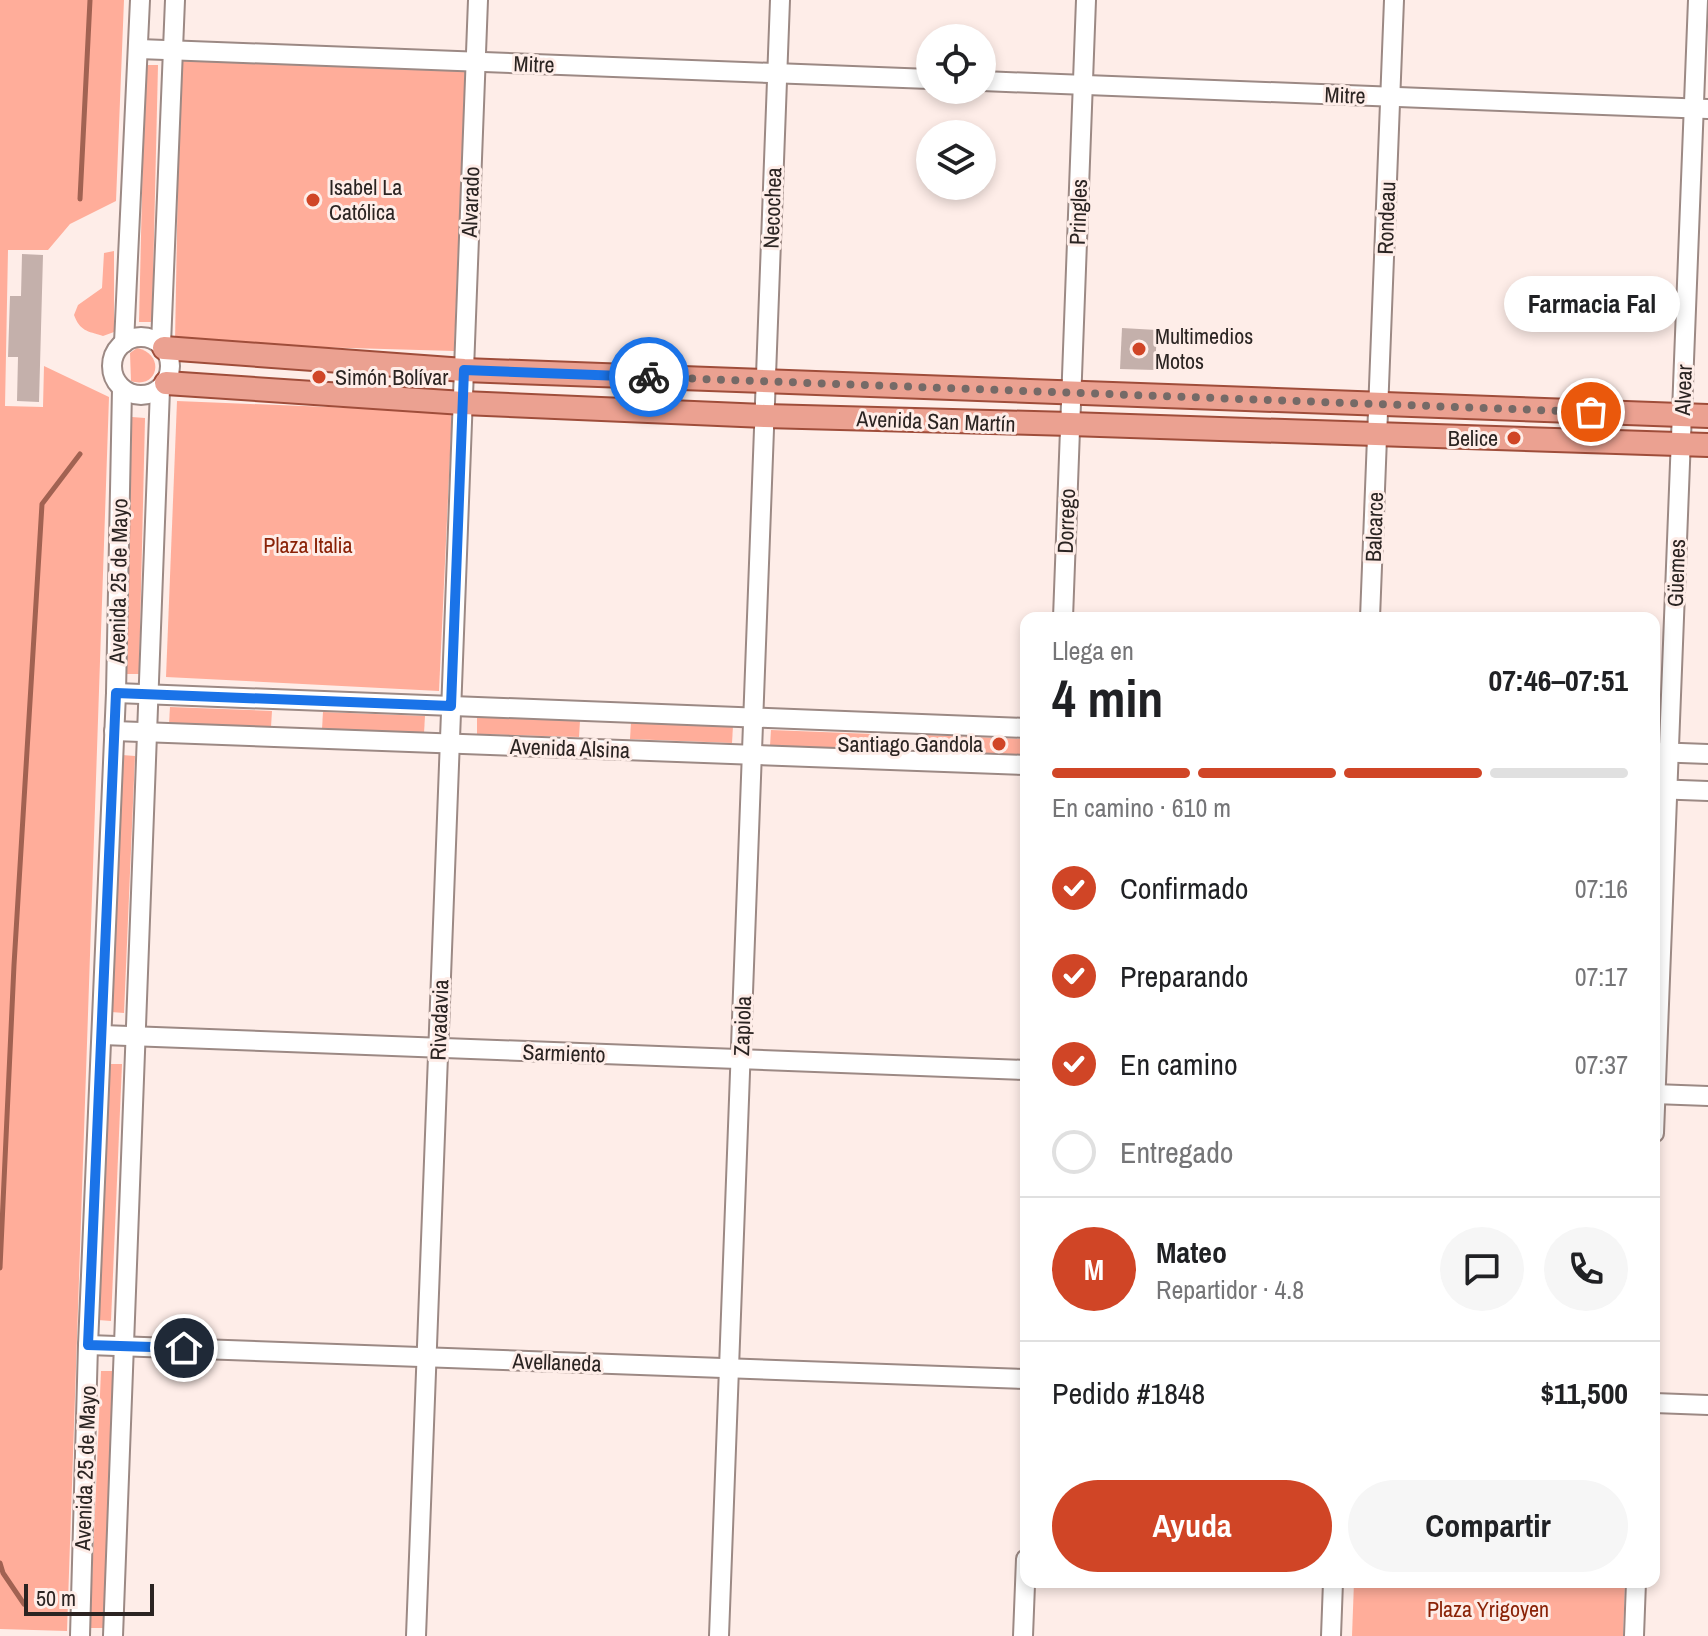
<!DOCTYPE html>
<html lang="es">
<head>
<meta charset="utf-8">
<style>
	body { margin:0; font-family:"Archivo Narrow",sans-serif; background:#f6f6f6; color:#202124; height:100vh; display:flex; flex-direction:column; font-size:30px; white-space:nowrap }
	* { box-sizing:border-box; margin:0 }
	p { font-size:26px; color:#757577 }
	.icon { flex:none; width:44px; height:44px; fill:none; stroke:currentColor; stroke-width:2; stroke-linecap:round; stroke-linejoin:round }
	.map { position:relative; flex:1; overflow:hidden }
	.sheet { position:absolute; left:1020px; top:612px; width:640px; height:976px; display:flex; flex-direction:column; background:#fff; border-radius:16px; box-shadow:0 4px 12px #0003 }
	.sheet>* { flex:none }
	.tools { position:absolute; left:916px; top:24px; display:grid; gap:16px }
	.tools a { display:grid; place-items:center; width:80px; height:80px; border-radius:50%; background:#fff; box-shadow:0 4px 12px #0003; font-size:40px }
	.scale { position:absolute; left:24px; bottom:20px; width:130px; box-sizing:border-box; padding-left:8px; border:4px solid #2b2422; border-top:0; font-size:22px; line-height:28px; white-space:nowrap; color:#2b2422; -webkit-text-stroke:6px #feede8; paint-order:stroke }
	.pin { position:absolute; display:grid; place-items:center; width:68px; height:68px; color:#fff; margin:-34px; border:4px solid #fff; border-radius:50%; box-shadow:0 2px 8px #0007 }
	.courier { position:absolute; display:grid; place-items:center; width:80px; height:80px; margin:-40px; border:6px solid #1a73e8; border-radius:50%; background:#fff; color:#222; box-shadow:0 2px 10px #0007 }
	.bubble { position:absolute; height:56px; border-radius:28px; background:#fff; box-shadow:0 4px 12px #0003; font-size:26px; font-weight:700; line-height:56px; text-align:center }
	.overview em { font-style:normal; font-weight:700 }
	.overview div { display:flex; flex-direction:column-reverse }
	.overview { display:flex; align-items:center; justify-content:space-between; height:136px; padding:0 32px }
	h1 { font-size:52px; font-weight:700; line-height:60px }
	.bar { display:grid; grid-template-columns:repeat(4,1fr); gap:12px 8px; align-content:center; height:96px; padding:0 32px }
	.bar i { height:10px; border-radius:6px; background:#e0e0e0 }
	.bar .selected { background:#d04526 }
	.bar p { grid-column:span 4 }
	.line { display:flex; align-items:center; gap:20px; padding:0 32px; border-top:2px solid #e0e0e0 }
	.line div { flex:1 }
	.round { display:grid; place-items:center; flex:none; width:84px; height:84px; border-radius:42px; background:#f6f6f6 }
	ol { padding:0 32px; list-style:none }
	li { display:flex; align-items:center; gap:24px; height:88px }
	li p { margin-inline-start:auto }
	li .icon { padding:8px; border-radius:50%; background:#d04526; color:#fff; stroke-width:4 }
	li:last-child { color:#757577 }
	li i { width:44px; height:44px; border:4px solid #e0e0e0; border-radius:50% }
	.primary-button { display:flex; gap:16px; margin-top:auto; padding:16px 32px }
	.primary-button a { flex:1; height:92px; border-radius:48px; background:#d04526; color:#fff; font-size:32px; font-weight:700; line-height:92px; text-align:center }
	.primary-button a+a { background:#f6f6f6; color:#202124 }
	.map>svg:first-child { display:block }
	.green { fill:#ffad9a }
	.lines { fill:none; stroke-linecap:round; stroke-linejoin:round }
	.stream { stroke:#a16252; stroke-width:5 }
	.building { fill:#c4b0ab }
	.minor-casing { stroke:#9c8984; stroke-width:22 }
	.major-casing { stroke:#9f4d3a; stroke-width:26 }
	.minor { stroke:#fff; stroke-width:18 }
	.major { stroke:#eba191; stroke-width:22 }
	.done { stroke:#756a67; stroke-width:8; stroke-dasharray:0 14.4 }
	.route { stroke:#1a73e8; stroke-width:10 }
	.poi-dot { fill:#d04526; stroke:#feede8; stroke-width:3 }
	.labels { text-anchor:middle; stroke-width:6; stroke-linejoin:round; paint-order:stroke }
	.street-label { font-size:22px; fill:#2b2422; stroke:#feede8 }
	.poi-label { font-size:22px; fill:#2b2422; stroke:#feede8; text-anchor:start }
	.park-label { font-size:22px; fill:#8a2207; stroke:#feede8 }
</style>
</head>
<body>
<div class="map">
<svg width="1708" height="1636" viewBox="0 0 1708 1636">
	<rect width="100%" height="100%" fill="#feede8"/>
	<g class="green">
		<polygon points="0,0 124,0 116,201 70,224 48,250 8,250 5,406 43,407 44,366 109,397 67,1631 0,1629"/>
		<polygon points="180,61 465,69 454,351 175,343"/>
		<polygon points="145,65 158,65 152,322 139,322"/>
		<path d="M 114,251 L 114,332 L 103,336 C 87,331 80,331 74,315 L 78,305 L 102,288 L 104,253 Z"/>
		<path d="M 137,348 C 166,354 158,390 131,381 L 130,353 Z"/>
		<polygon points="177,401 452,412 439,691 166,677"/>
		<polygon points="132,417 145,418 139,674 126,674"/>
		<polygon points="170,707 272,711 271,727 169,724"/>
		<polygon points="323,712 425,716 424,733 322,729"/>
		<polygon points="477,717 580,721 579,737 477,734"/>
		<polygon points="631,722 733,726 732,743 630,739"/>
		<polygon points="771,730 873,734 873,750 770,746"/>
		<polygon points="924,735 1026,739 1026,755 924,752"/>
		<polygon points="122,755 135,756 124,1013 111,1012"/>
		<polygon points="108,1064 122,1064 111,1321 98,1320"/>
		<polygon points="101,1371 115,1371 104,1628 90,1628"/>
		<polygon points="1354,1582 1625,1582 1623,1636 1352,1636"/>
	</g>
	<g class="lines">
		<g class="stream">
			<polyline points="80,199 90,0"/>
			<polyline points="0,1268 14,965 42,504 80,454"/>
			<polyline points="0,1563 3,1573 24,1604"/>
		</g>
	</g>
	<g class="building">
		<polygon points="22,254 43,255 39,402 17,401 18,357 8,357 10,296 21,296"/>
		<polygon points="1122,328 1157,330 1155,370 1120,369"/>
	</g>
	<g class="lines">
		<defs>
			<g id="minor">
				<polyline points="139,49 930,79"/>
				<polyline points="982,81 1708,109"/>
				<circle cx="141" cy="366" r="29"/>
				<polyline points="124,343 140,0"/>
				<polyline points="161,344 175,0"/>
				<polyline points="1063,618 1086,0"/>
				<polyline points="1370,618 1394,0"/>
				<polyline points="116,693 1026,728"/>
				<polyline points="114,731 1026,765"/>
				<polyline points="1654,752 1708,754"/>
				<polyline points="1654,789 1708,791"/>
				<polyline points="102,1035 1026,1070"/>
				<polyline points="1654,1094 1708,1096"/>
				<polyline points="1654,1133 1698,0"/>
				<polyline points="88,1345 1026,1379"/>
				<polyline points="1654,1403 1708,1405"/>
				<polyline points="80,1636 88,1345 116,693 122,389"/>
				<polyline points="113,1636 160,389"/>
				<polyline points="416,1636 478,0"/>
				<polyline points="719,1636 780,0"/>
				<polyline points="1023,1636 1026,1559"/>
				<polyline points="1331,1636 1333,1582"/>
				<polyline points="1634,1636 1636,1582"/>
			</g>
			<g id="major">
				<polyline points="164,348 464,370 1708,416"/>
				<polyline points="166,383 463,403 765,416 1070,424 1708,445"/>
			</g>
		</defs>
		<use href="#minor" class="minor-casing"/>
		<use href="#major" class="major-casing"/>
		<use href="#minor" class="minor"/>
		<use href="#major" class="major"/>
	</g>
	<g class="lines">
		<polyline class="done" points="649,377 1591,412"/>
		<polyline class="route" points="184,1348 88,1345 116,693 451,706 464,370 649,377"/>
	</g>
	<g class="poi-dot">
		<circle cx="313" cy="200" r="8"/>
		<circle cx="1139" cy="349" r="8"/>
		<circle cx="319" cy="377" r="8"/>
		<circle cx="1514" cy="438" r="8"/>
		<circle cx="999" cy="744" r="8"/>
	</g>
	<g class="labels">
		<g class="street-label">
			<text transform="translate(534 64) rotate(2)" y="8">Mitre</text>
			<text transform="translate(1345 95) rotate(2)" y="8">Mitre</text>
			<text transform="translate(470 202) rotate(-88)" y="8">Alvarado</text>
			<text transform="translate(772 208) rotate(-88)" y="8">Necochea</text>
			<text transform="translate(1078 212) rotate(-88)" y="8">Pringles</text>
			<text transform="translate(1386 218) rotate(-88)" y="8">Rondeau</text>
			<text transform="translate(1683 390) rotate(-88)" y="8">Alvear</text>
			<text transform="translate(936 421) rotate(2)" y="8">Avenida San Martín</text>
			<text transform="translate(1066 521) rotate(-88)" y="8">Dorrego</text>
			<text transform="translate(1374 527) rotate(-88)" y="8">Balcarce</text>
			<text transform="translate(1676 573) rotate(-88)" y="8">Güemes</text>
			<text transform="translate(118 581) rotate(-89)" y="8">Avenida 25 de Mayo</text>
			<text transform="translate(570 748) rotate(2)" y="8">Avenida Alsina</text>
			<text transform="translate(439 1020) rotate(-88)" y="8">Rivadavia</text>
			<text transform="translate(742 1026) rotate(-88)" y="8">Zapiola</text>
			<text transform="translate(564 1053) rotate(2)" y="8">Sarmiento</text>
			<text transform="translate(557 1362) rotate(2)" y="8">Avellaneda</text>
			<text transform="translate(85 1468) rotate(-88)" y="8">Avenida 25 de Mayo</text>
		</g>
		<g class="poi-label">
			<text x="329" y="195">Isabel La<tspan x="329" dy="25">Católica</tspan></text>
			<text x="1155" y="344">Multimedios<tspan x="1155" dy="25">Motos</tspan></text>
			<text x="335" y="385">Simón Bolívar</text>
			<text x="1498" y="446" text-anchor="end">Belice</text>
			<text x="983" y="752" text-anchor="end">Santiago Gandola</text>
		</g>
		<g class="park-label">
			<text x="308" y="553">Plaza Italia</text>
			<text x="1488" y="1617">Plaza Yrigoyen</text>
		</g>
	</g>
</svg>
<div class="tools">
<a><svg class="icon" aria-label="locate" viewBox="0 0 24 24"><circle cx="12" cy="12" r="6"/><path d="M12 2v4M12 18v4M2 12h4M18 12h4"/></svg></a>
<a><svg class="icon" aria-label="layers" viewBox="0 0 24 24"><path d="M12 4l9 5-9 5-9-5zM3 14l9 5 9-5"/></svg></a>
</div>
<div class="scale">50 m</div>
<div class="pin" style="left:1591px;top:412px;background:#ea580c"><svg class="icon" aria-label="bag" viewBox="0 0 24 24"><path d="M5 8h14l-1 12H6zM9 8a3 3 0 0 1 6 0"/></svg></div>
<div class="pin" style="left:184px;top:1348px;background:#1f2937"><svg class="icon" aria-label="home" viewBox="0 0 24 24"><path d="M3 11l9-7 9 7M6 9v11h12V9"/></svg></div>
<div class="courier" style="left:649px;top:377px"><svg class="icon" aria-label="bike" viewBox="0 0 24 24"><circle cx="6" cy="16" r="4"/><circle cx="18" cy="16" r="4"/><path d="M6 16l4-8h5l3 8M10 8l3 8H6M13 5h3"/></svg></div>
<div class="bubble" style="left:1504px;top:276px;width:176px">Farmacia Fal</div>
<section class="sheet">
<div class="overview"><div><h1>4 min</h1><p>Llega en</p></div><em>07:46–07:51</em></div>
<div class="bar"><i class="selected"></i><i class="selected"></i><i class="selected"></i><i></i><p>En camino · 610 m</p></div>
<ol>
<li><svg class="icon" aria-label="check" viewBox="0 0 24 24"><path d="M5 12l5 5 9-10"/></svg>Confirmado<p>07:16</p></li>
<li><svg class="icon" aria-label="check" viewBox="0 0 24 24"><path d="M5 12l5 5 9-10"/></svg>Preparando<p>07:17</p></li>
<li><svg class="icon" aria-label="check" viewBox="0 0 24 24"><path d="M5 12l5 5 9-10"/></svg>En camino<p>07:37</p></li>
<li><i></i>Entregado</li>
</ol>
<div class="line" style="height:144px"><b class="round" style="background:#d04526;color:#fff">M</b><div><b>Mateo</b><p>Repartidor · 4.8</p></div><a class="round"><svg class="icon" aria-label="chat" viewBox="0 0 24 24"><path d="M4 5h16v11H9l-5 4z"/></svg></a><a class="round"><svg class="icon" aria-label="phone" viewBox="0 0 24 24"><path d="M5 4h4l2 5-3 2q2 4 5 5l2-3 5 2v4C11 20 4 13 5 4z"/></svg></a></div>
<div class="line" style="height:104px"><div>Pedido #1848</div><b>$11,500</b></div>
<div class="primary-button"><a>Ayuda</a><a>Compartir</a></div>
</section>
</div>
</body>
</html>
